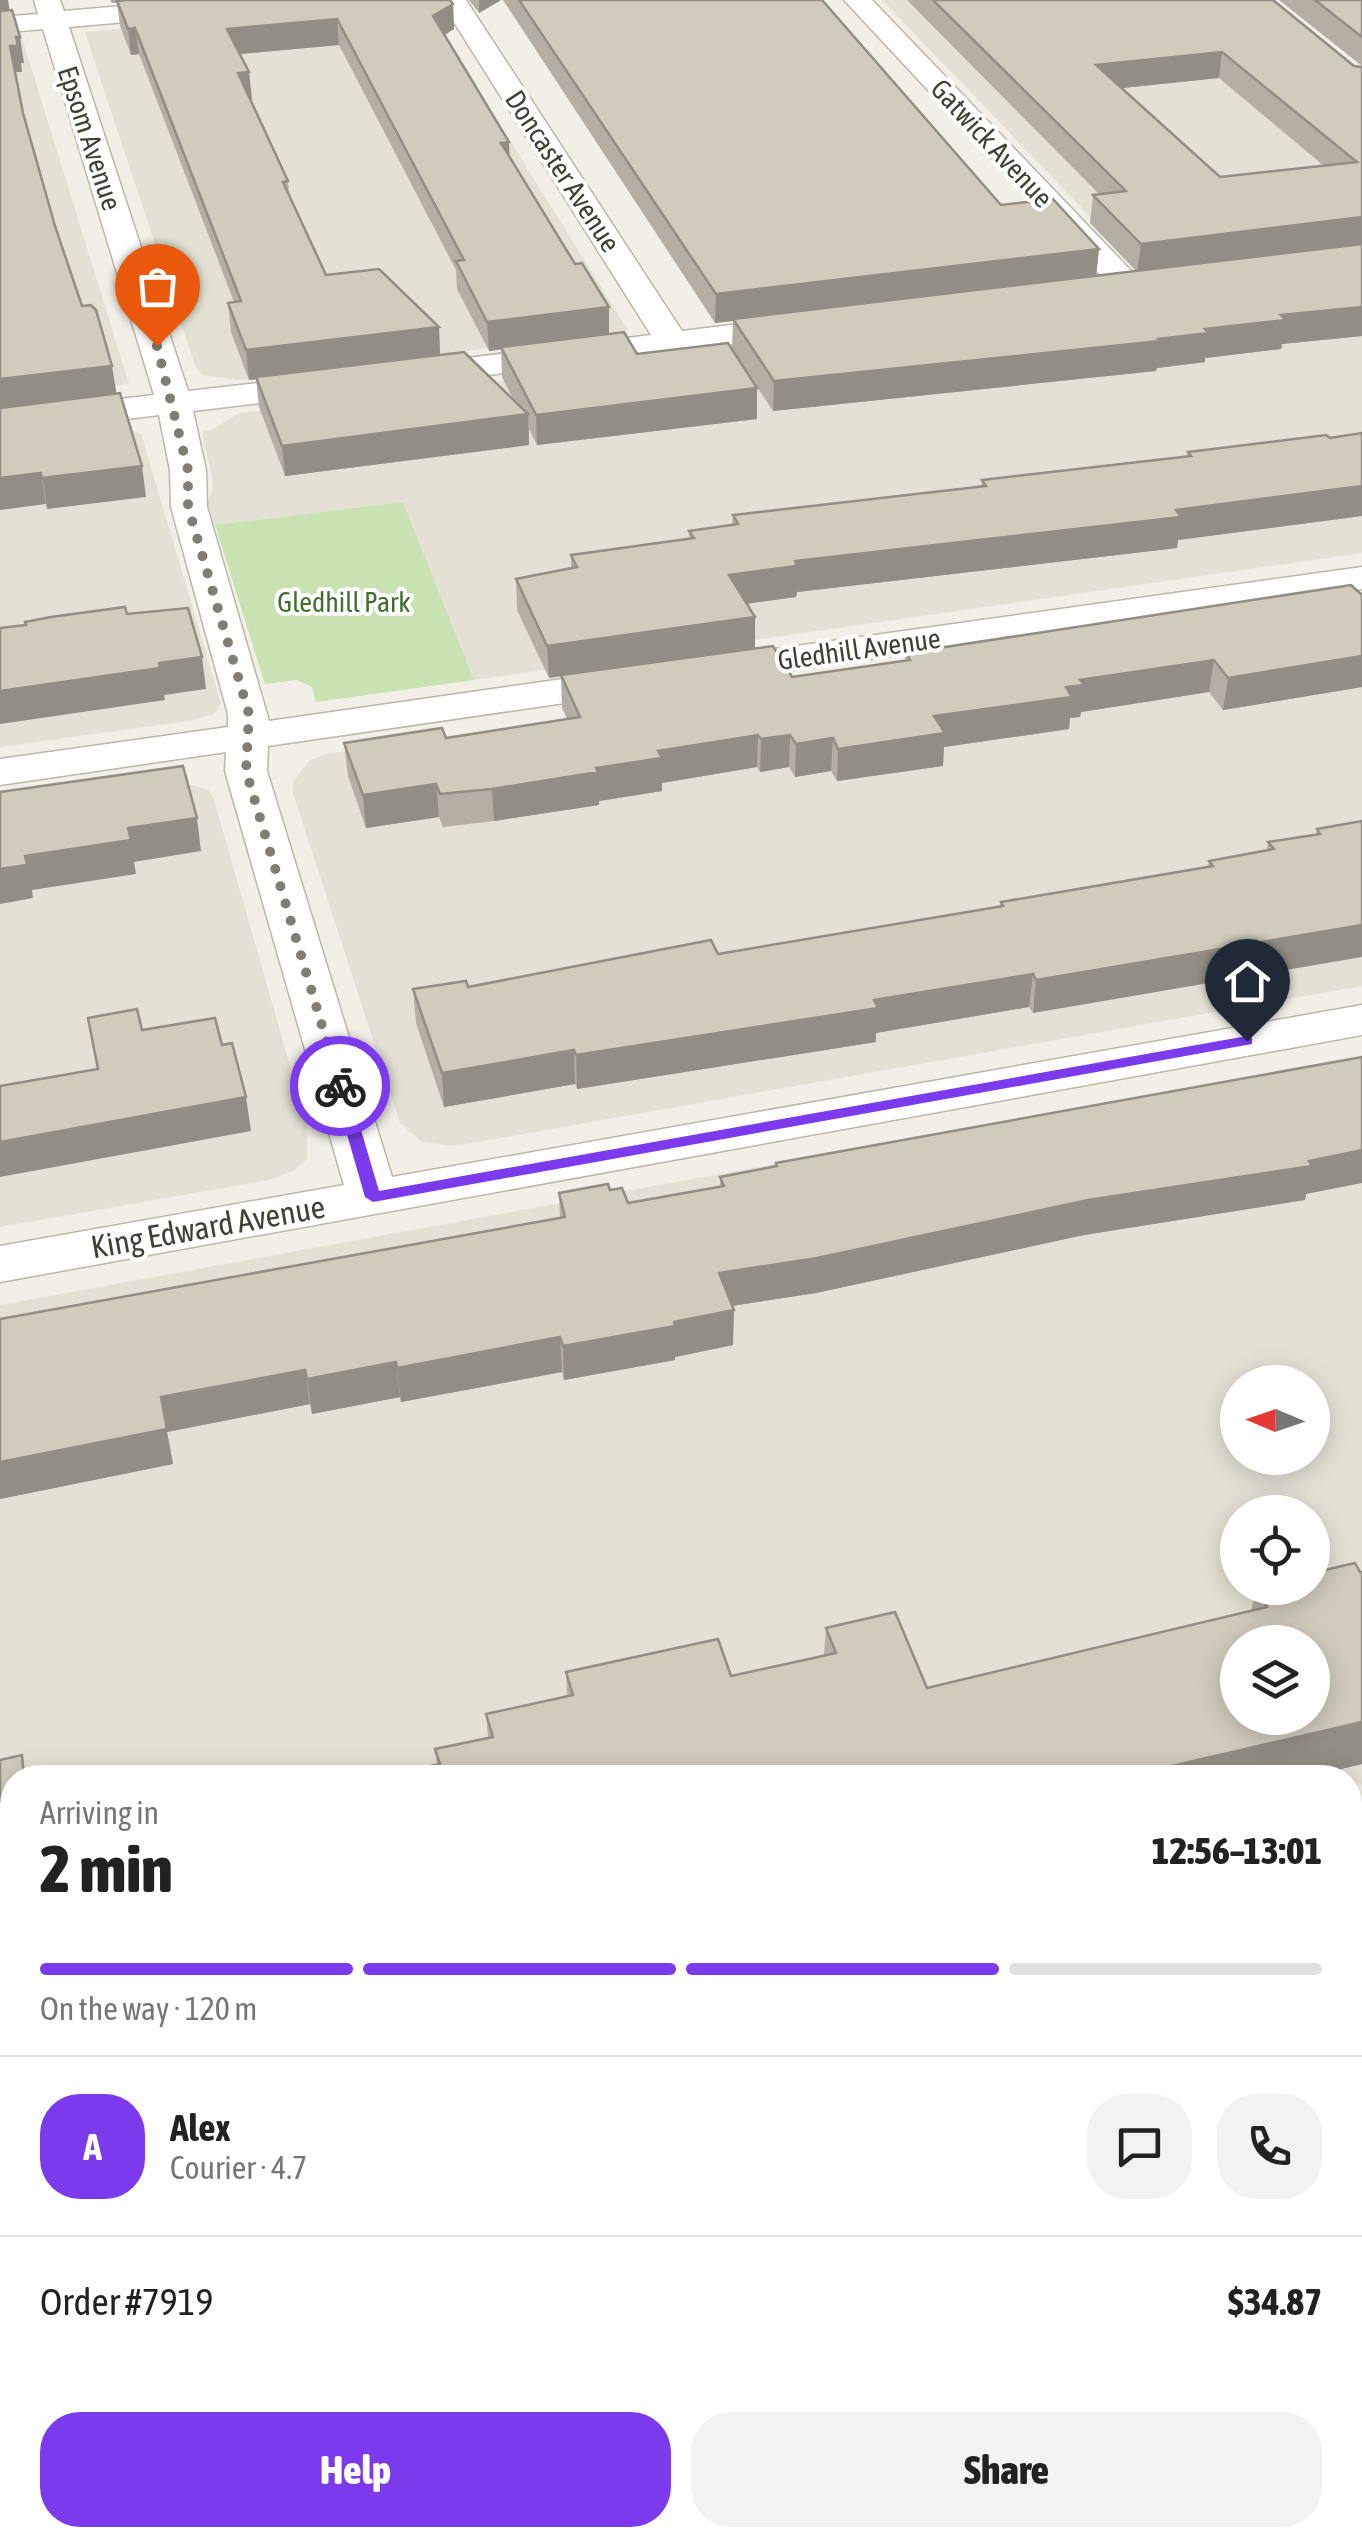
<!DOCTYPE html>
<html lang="en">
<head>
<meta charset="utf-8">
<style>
	body { margin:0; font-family:"Asap Condensed",sans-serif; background:#f2f2f2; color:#222; height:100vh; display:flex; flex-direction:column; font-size:38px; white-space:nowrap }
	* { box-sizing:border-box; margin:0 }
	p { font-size:32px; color:#767676 }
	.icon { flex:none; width:55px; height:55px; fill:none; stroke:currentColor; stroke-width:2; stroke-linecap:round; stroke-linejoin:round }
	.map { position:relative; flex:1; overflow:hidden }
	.drawer { position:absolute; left:0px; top:1765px; width:1362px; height:782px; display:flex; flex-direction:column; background:#fff; border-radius:40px 40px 0 0; box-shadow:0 5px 25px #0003 }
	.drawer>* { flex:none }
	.needle { width:65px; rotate:272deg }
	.controls { position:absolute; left:1220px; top:1365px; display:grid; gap:20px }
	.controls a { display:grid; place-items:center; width:110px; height:110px; border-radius:50%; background:#fff; box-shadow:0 5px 25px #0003; font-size:50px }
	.pin { position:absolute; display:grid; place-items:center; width:85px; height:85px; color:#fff; margin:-102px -42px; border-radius:50% 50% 50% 0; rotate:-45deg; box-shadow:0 0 10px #0007 }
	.pin .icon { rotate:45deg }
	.courier { position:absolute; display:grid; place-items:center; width:100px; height:100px; margin:-50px; border:8px solid #7c3aed; border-radius:50%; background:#fff; color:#222; box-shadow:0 2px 12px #0007 }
	.headline em { font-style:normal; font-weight:800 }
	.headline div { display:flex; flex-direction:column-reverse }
	.headline { display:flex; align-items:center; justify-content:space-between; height:170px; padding:0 40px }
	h1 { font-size:65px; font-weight:800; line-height:75px }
	.bar { display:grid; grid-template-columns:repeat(4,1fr); gap:15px 10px; align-content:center; height:120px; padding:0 40px }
	.bar i { height:12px; border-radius:8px; background:#e0e0e0 }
	.bar .on { background:#7c3aed }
	.bar p { grid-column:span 4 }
	.line { display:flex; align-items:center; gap:25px; padding:0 40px; border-top:2px solid #e0e0e0 }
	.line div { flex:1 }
	.round { display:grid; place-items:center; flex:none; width:105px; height:105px; border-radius:40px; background:#f2f2f2 }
	.action { display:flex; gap:20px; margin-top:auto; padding:20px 40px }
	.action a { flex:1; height:115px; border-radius:40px; background:#7c3aed; color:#fff; font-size:40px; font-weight:800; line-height:115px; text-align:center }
	.action a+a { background:#f2f2f2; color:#222 }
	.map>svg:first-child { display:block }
	.residential { fill:#e4e1d4; fill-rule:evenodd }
	.green { fill:#c8e2b2 }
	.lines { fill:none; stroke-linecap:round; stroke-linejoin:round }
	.minor-casing { stroke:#bbb7a9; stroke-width:3 }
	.minor { fill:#fff; fill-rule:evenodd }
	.wall { fill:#b4afa2; fill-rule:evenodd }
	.shaded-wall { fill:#928e84 }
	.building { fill:#d1cbbc; stroke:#928e84; stroke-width:2.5; fill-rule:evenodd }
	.route { fill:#7c3aed }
	.done { stroke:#807d74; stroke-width:10; stroke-dasharray:0 18 }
	.labels { text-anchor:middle; stroke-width:8; stroke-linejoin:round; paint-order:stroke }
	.far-street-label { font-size:28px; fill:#433f36; stroke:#fff }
	.far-park-label { font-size:28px; fill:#416f2f; stroke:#fff }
	.street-label { font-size:32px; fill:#433f36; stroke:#fff }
</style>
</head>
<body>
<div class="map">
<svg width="1362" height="2546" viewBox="0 0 1362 2546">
	<rect width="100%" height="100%" fill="#f1efe6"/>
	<g class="residential">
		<polygon points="882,0 1228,0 1362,107 1362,245 1129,257"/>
		<polygon points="423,1 628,330 238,380 202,375 196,368 85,32"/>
		<polygon points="22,38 129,384 0,400 0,40"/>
		<polygon points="1362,276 1362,553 474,680 403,502 215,525 206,507 213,488 212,475 202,435 203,430 210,431 239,413"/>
		<polygon points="125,428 141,434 221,703 214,714 188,721 0,747 0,441"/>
		<polygon points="1362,603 1362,986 455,1146 422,1142 400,1123 293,793 293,782 309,761 326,754"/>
		<polygon points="173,780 209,790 214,800 307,1125 307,1159 293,1171 269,1180 0,1227 0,805"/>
		<path d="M 1362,1057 L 1362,1784 L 1350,1787 L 1350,1778 L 12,1778 L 12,2117 L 0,2120 L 0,1305 ZM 1238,1382 L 1312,1382 L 1312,1458 L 1238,1458 ZM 1238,1512 L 1312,1512 L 1312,1588 L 1238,1588 ZM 1238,1642 L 1312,1642 L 1312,1718 L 1238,1718 Z"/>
		<polygon points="1362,1948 1362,2546 0,2546 0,2286 12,2282 12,2535 1350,2535 1350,1951"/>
	</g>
	<polygon class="green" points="403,502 474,680 316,702 312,687 297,680 265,684 215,525"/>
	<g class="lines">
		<defs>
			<g id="minor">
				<polygon points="34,0 60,0 64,11 193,0 297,0 284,8 69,27 188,391 328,375 340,378 345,385 340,392 328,395 193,411 206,470 207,507 269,721 633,669 647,672 653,681 647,690 633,693 268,746 267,771 392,1177 1362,1005 1362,1035 0,1282 0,1246 344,1185 225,771 226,752 0,785 0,759 228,727 228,714 171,507 170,470 159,415 0,435 0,413 154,395 43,29 0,33 0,17 38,14"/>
				<polygon points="440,0 466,0 682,331 805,316 817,319 822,326 817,333 411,385 399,382 394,375 399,368 411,365 651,335"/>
				<polygon points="844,0 872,0 1138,278 1143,285 1138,292 1116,292"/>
				<polygon points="1362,567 1362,589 710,682 696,679 690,670 696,661 710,658"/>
				<polygon points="1362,1858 1362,1912 1350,1916 1350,1860"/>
				<polygon points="12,2182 12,2249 0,2253 0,2185"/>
			</g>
		</defs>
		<use href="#minor" class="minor-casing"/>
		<use href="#minor" class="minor"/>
	</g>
	<g class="wall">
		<path d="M 110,0 L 450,0 L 453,4 L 454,29 L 444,35 L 509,142 L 509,157 L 575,264 L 609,307 L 609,334 L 637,354 L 757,388 L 757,419 L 537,445 L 529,429 L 529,445 L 285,476 L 259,407 L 256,379 L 249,380 L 231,332 L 228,303 L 234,302 L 139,54 L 131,55 L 120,26 L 117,3 L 112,3 ZM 339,45 L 456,270 L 457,289 L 489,351 L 501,349 L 502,377 L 514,401 L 440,355 L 439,327 L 326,275 L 289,194 L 288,181 L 250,99 L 252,99 L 240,54 Z"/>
		<polygon points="469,0 501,0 479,13"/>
		<path d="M 503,0 L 822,0 L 1001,205 L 1099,249 L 1096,276 L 1136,271 L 1090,223 L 1093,195 L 1099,194 L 907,0 L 1273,0 L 1354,66 L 1362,67 L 1362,336 L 1282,344 L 1281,349 L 1205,358 L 1205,362 L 1157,368 L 1156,371 L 773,411 L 732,349 L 733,321 L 715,323 ZM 1219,78 L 1324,166 L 1220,177 L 1122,88 Z"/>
		<polygon points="1279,0 1362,0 1362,66"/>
		<polygon points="1362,433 1362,516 1178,540 1177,548 797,592 796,597 747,604 755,617 755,648 792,677 905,661 906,653 1362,595 1362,687 1223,710 1209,692 1081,712 1080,717 1070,718 1069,729 944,747 943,766 837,781 831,771 795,777 789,767 760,772 757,767 662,783 662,791 599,801 599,805 494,821 443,827 439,817 366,828 348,776 344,743 446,738 567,719 562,708 561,676 549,678 517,610 516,579 571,568 571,555 689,539 689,531 732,525 733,515 981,486 982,480 1187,457 1188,452"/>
		<polygon points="1362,821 1033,1013 1029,1007 876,1033 876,1042 577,1089 575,1084 444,1107 416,1023 413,989 468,987 718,954 1000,906 1001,902 1208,867 1209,861 1267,850 1268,842 1316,834 1317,829"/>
		<polygon points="776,1163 1306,1194 1305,1200 1084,1235 816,1293 732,1306 733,1345 675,1357 675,1360 564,1380 562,1372 401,1402 400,1397 312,1414 310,1404 167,1432 173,1464 0,1499 560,1218 559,1193 610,1190 628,1203 720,1187 720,1177 776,1166"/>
		<polygon points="1362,1572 1362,1764 1304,1778 374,1778 437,1765 435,1749 488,1738 486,1714 567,1696 566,1672 731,1676 824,1655 826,1628 927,1688 1251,1611 1256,1588"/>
		<polygon points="1362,1954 1362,2167 1355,2154 1350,2155 1350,1957"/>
	</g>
	<g class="shaded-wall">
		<polygon points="0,0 8,0 10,12 0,14"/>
		<polygon points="479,0 501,0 479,13"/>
		<polygon points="453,4 454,29 434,42 433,16"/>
		<polygon points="337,19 339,45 230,55 227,29"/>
		<polygon points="135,28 139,54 131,55 128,29"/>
		<polygon points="16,37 20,37 24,63 21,63 22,72 15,72 10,46"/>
		<polygon points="1222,52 1219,78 1093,91 1096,65"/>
		<polygon points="249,72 252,99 240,100 238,73"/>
		<polygon points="509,142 510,169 501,143"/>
		<polygon points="1362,217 1362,244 1137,272 1141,244"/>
		<polygon points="1099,249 1096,277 715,323 716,294"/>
		<polygon points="609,307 609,336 489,351 487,322"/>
		<polygon points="1362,307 1362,336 1282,344 1281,349 1205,358 1205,362 1157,368 1156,371 773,411 774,381 1158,339 1281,315"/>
		<polygon points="439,327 440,357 249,380 246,350"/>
		<polygon points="112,366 117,396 0,409 0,379"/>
		<polygon points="757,388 757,419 537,445 536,415"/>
		<polygon points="528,414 529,445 285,476 282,446"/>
		<polygon points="142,466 146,497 47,509 42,478"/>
		<polygon points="41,473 46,504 0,510 0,478"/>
		<polygon points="1362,486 1362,516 1178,540 1177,548 797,592 796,597 729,606 729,575 795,561"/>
		<polygon points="755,617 755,649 549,678 547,646"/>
		<polygon points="1362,656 1362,687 1223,710 1228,678"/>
		<polygon points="202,657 206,689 164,695 165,700 0,724 0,691 159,663"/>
		<polygon points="1214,660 1209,692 1081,712 1080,717 1070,718 1069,729 944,747 943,766 837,781 838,749 934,716 1066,687 1080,680"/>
		<polygon points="758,735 757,767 662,783 662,791 599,801 599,805 494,821 492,789 596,768 658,751"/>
		<polygon points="790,735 789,767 760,772 761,739"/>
		<polygon points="833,738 831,771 795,777 796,744"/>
		<polygon points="436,784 439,817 366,828 363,795"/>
		<polygon points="197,818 201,851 134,862 136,874 32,890 33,898 0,904 0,869 25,856 128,828"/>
		<polygon points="1362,925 1362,957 1033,1013 1036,980"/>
		<polygon points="1033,974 1029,1007 876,1033 876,1042 577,1089 576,1055 874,1000"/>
		<polygon points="574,1050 575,1084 444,1107 442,1073"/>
		<polygon points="246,1097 251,1131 0,1177 0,1142"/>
		<polygon points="1362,1150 1362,1183 1306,1194 1305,1200 1084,1235 816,1293 718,1308 719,1273 1088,1200"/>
		<polygon points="734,1310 733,1345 675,1357 675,1360 564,1380 563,1346"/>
		<polygon points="560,1337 562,1372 401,1402 397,1368"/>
		<polygon points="396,1362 400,1397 312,1414 307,1379"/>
		<polygon points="305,1370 310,1404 167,1432 173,1464 0,1499 0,1462 161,1397"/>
		<polygon points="1362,1722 1362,1764 1304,1778 1120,1778"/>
		<polygon points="966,1767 965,1778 924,1778"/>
		<polygon points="12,1917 12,1964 0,1967 0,1920"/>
		<polygon points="1362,2122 1362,2134 1355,2154 1350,2155 1350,2125"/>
		<polygon points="12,2436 12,2470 0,2474 0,2440"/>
	</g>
	<g class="building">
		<polygon points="126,0 450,0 453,4 433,16 509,142 501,143 575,264 582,263 609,307 487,322 456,261 464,260 337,19 227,29 249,72 238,73 288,181 283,182 326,275 379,269 439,327 246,350 228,303 241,301 135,28 128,29 117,1"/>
		<polygon points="519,0 822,0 1001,205 1053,199 1099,249 716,294"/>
		<path d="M 933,0 L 1273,0 L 1354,66 L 1362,67 L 1362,217 L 1141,244 L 1093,195 L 1126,191 ZM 1222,52 L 1357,162 L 1220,177 L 1096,65 Z"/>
		<polygon points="1315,0 1362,0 1362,37"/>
		<polygon points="12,10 20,37 16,37 18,46 10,46 23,113 55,226 82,306 91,305 96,310 112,366 0,379 0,11"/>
		<polygon points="1362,244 1362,307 1281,315 1286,320 1205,329 1209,333 1158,339 1160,341 774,381 733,319"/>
		<polygon points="624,332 637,354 728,343 757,388 536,415 501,347"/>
		<polygon points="464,352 528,414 282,446 256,377"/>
		<polygon points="120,393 142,466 42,478 41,473 0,478 0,408"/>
		<polygon points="1362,433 1362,486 1176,510 1181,517 795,561 797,566 729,575 755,617 547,646 516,579 577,567 571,555 694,538 689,531 738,524 733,515 986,486 982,480 1191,456 1188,452 1326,435 1330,438"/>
		<polygon points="1351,585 1362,595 1362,656 1228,678 1214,660 1080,680 1084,685 1066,687 1072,697 934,716 945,733 838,749 833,738 796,744 790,735 761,739 758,735 658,751 662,758 596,768 598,772 492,789 440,794 436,784 363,795 344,743 442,728 446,738 580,717 561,675 773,646 792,677 910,660 906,653"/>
		<polygon points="125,607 127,614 188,608 202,657 159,663 160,668 0,691 0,628 26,625 25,622 51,617"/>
		<polygon points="183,766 197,818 128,828 131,840 25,856 27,865 0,869 0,792"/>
		<polygon points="1362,821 1362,925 1036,980 1033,974 874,1000 878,1008 576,1055 574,1050 442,1073 413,989 466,981 468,987 711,940 718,954 1003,906 1001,902 1213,866 1209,861 1274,849 1268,842 1320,834 1317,829"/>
		<polygon points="137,1009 142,1030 215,1018 222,1045 232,1043 246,1097 0,1142 0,1086 98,1069 88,1018"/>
		<polygon points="1362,1057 1362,1150 1309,1161 1312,1166 1088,1200 817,1258 719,1273 734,1310 674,1322 675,1326 563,1346 560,1337 397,1368 396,1362 307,1379 305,1370 161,1397 167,1429 0,1462 0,1319 565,1217 559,1193 608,1184 610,1190 622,1188 628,1203 724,1186 720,1177 777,1166 776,1163"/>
		<path d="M 1355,1563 L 1360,1572 L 1362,1572 L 1362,1722 L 1120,1778 L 971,1778 L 966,1767 L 924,1778 L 374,1778 L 440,1764 L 435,1749 L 493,1737 L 486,1714 L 573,1695 L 566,1672 L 718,1639 L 731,1676 L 836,1653 L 826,1628 L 895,1612 L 927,1688 L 1267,1607 L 1256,1588 L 1312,1588 L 1312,1573 ZM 1238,1642 L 1312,1642 L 1312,1718 L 1238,1718 Z"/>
		<polygon points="22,1755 24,1778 12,1778 12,1917 0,1920 0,1760"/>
		<polygon points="1362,1954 1362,2122 1350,2125 1350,1957"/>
		<polygon points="12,2321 12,2436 0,2440 0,2324"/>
		<polygon points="1362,2532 1362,2546 1172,2546 1206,2535 1318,2535 1322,2544"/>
	</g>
	<polygon class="route" points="1247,1036 1252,1038 1252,1044 373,1202 365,1197 333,1086 340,1082 348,1086 379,1191"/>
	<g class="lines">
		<polyline class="done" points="157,346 188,470 188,507 249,714 246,771 340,1086"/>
	</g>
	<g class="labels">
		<g class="far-street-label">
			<text transform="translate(90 138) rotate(72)" y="10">Epsom Avenue</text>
			<text transform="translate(992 143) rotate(47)" y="10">Gatwick Avenue</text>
			<text transform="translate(563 171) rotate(57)" y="10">Doncaster Avenue</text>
			<text transform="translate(859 649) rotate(-8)" y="10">Gledhill Avenue</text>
		</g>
		<g class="far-park-label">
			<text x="344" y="612">Gledhill Park</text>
		</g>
		<g class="street-label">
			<text transform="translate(208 1227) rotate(-10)" y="11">King Edward Avenue</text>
		</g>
	</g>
</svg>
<div class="controls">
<a><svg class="needle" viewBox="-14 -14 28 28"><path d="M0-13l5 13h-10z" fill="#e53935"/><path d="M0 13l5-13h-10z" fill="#767676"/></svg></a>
<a><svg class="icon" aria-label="locate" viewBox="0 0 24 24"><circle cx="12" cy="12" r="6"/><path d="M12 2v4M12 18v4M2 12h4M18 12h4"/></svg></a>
<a><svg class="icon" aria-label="layers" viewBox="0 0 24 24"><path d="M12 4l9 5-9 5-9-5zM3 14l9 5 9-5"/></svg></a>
</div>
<div class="pin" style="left:157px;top:346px;background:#ea580c"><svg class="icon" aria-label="bag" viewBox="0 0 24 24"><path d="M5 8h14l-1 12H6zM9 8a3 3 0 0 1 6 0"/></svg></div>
<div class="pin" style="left:1247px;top:1041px;background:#1f2937"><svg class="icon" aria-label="home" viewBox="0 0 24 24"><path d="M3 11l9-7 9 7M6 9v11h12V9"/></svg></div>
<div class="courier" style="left:340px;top:1086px"><svg class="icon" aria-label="bike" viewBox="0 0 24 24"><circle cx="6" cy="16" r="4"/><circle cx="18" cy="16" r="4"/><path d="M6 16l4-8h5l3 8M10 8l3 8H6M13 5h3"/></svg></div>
<section class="drawer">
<div class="headline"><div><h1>2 min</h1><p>Arriving in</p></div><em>12:56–13:01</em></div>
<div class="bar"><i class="on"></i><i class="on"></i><i class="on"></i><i></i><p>On the way · 120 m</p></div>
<div class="line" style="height:180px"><b class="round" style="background:#7c3aed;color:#fff">A</b><div><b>Alex</b><p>Courier · 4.7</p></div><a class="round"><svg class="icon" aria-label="chat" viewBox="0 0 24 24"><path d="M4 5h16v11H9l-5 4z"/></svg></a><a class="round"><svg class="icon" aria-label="phone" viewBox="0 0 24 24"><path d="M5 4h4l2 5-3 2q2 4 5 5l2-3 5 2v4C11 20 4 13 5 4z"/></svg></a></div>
<div class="line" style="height:130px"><div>Order #7919</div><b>$34.87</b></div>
<div class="action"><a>Help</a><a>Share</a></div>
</section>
</div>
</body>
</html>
